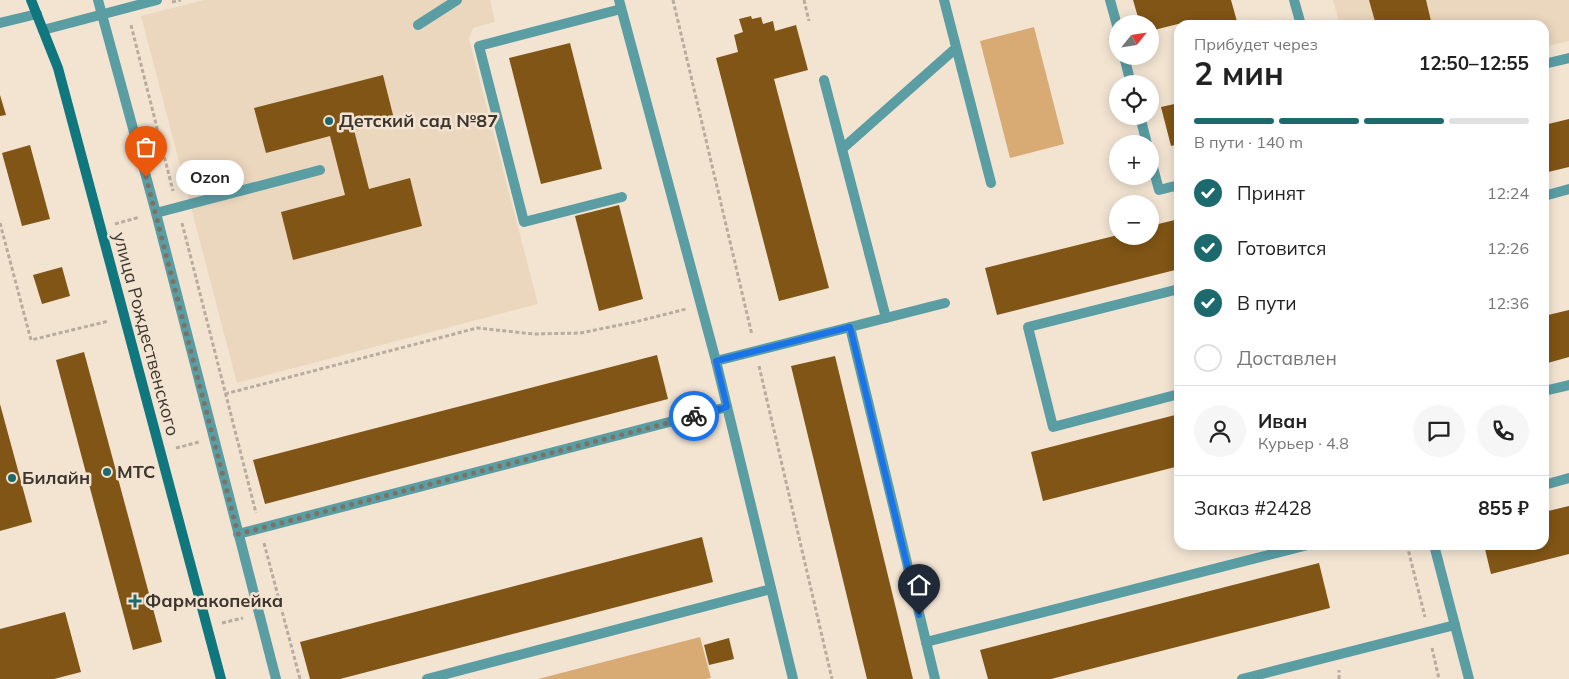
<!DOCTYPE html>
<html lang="ru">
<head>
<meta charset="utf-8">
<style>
	body { margin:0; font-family:Mulish,sans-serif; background:#f6f6f6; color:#222; height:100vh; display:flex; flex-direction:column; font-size:19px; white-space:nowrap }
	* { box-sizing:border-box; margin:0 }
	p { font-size:16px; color:#767676 }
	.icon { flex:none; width:28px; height:28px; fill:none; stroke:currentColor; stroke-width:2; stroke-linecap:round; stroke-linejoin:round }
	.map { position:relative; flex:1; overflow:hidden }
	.side { position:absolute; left:1174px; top:20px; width:375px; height:530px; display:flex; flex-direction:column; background:#fff; border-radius:15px; box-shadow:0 2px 12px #0003 }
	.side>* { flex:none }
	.needle { width:32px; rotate:60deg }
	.tools { position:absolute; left:1109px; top:15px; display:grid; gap:10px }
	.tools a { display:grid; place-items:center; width:50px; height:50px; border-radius:50%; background:#fff; box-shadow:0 2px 12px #0003; font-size:25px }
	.pin { position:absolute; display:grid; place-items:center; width:42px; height:42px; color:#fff; margin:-51px -21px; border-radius:50% 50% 50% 0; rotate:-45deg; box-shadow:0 0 5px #0007 }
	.pin .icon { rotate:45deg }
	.courier { position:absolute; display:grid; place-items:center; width:50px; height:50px; margin:-25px; border:4px solid #1a73e8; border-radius:50%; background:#fff; color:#222; box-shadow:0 1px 6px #0007 }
	.bubble { position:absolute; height:35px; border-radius:18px; background:#fff; box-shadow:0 2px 12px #0003; font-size:16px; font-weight:700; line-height:35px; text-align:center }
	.headline em { font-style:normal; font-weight:700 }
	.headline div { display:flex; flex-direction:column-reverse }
	.headline { display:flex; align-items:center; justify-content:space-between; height:85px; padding:0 20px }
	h1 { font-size:32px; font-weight:700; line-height:38px }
	.bar { display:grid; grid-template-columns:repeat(4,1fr); gap:8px 5px; align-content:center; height:60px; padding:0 20px }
	.bar i { height:6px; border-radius:4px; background:#e0e0e0 }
	.bar .on { background:#1c696e }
	.bar p { grid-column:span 4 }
	.line { display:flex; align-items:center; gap:12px; padding:0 20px; border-top:1px solid #e0e0e0 }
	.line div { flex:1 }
	.round { display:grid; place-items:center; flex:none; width:52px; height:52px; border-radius:26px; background:#f6f6f6 }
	ol { padding:0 20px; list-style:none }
	li { display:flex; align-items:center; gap:15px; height:55px }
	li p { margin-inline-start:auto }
	li .icon { padding:5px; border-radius:50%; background:#1c696e; color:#fff; stroke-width:4 }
	li:last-child { color:#767676 }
	li i { width:28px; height:28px; border:2px solid #e0e0e0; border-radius:50% }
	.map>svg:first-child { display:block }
	.built { fill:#ebd6be }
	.green { fill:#d8ab75 }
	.building { fill:#815515 }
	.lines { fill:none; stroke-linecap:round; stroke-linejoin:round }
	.path { stroke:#b8ac9e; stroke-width:3; stroke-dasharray:4 2.5; stroke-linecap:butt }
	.lane { stroke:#5a9ea4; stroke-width:10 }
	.street { stroke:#5a9ea4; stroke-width:10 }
	.secondary { stroke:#11777e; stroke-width:10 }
	.done { stroke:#7b7267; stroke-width:5; stroke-dasharray:0 9 }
	.route { stroke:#1a73e8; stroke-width:6 }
	.poi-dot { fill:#1c696e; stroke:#f3e4d2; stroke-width:2 }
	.labels { text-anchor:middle; stroke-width:5; stroke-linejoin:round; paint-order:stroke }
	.poi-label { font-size:18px; font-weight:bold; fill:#3b352e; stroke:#f3e4d2; text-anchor:start }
	.street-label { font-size:18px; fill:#3b352e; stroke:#f3e4d2 }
</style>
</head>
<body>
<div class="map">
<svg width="1569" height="679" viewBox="0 0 1569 679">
	<rect width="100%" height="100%" fill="#f3e4d2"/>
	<g class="built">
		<polygon points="204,0 490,0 495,22 473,28 469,39 538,304 237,383 141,16"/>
		<polygon points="1333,0 1569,0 1569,41 1544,47 1544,25 1340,25"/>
	</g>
	<g class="green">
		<polygon points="1034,27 1064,144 1010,158 980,41"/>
		<polygon points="700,637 711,678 706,679 538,679"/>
	</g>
	<g class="building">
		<polygon points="1133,0 1231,0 1238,25 1183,25 1182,23 1150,31 1150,24 1140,24"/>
		<polygon points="1369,0 1426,0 1432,25 1376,25"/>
		<polygon points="751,16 752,19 761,17 763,24 773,21 775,31 796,25 808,70 774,79 829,288 779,301 716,58 738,52 734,35 743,32 739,19"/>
		<polygon points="570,43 602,169 541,184 509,58"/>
		<polygon points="383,75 394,119 354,130 369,189 410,178 422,226 293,260 281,212 345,195 330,136 266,153 254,108"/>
		<polygon points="0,95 6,115 0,116"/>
		<polygon points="1179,103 1179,144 1171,146 1161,107"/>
		<polygon points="1569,119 1569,167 1544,173 1544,125"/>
		<polygon points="30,145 50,219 22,226 2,153"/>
		<polygon points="619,205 643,299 599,311 575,216"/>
		<polygon points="1179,219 1179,269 997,315 985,268 1118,235 1118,236 1150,236 1150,226"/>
		<polygon points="62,267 70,296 42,304 33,275"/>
		<polygon points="1569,310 1569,357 1544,364 1544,316"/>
		<polygon points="84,352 162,642 133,650 56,360"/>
		<polygon points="657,355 668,399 265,504 253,460"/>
		<polygon points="835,356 882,551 913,679 867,679 791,366"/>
		<polygon points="0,404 32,522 0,531"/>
		<polygon points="1179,414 1179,466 1043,501 1031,452"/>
		<polygon points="1569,506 1569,554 1491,574 1484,545 1544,545 1544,512"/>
		<polygon points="702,537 713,582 340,679 310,679 300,642"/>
		<polygon points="1319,563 1330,608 1051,679 988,679 980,650"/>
		<polygon points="65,612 81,672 54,679 0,679 0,629"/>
		<polygon points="729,638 734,659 709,665 704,645"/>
	</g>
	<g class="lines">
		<g class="path">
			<polyline points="673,0 752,335"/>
			<polyline points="804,0 809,21"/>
			<polyline points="172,2 181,0"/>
			<polyline points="131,25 173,191"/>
			<polyline points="0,223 31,340 109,321"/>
			<polyline points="182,223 256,513"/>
			<polyline points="115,224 140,217"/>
			<polyline points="759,366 832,679"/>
			<polyline points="225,394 477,328 534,334 580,333 635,322 686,309"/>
			<polyline points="176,448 199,442"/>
			<polyline points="264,543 300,679"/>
			<polyline points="1407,545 1425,617"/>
			<polyline points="222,623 243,618"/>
			<polyline points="1432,648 1439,679"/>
			<polyline points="1339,679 1339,670"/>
		</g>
		<g class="lane">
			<polyline points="98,0 156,213 276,679"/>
			<polyline points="944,0 991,183"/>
			<polyline points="1110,0 1118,29"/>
			<polyline points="621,9 479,46 524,222 622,197"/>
			<polyline points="0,23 37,14"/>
			<polyline points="418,25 457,0"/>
			<polyline points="1124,56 1131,84"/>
			<polyline points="1544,64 1569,58"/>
			<polyline points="824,80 886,318"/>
			<polyline points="1140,116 1147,144"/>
			<polyline points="842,149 956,48"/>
			<polyline points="1150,156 1159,190 1179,185"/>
			<polyline points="1544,196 1569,189"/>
			<polyline points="156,213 320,170"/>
			<polyline points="1179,289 1028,327 1053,427 1179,394"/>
			<polyline points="850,327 935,679"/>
			<polyline points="716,361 945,303"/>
			<polyline points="1544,391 1569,385"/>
			<polyline points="1544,485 1569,478"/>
			<polyline points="238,534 727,407"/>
			<polyline points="926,642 1308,545"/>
			<polyline points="427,679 771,589"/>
			<polyline points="1242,679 1455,625"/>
		</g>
		<g class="street">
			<polyline points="619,0 716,361 793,679"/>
			<polyline points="1294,0 1301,25"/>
			<polyline points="43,30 157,0"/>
			<polyline points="1434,545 1469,679"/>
		</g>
		<polyline class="secondary" points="31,0 58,68 221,679"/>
	</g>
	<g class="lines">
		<polyline class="done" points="146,177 238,534 694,416"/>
		<polyline class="route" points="694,416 727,407 716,361 850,327 919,615"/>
	</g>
	<g class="poi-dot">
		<circle cx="329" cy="121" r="5"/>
		<circle cx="107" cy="472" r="5"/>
		<circle cx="12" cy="478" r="5"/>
		<path d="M132.5 593.5h5v5h5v5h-5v5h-5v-5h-5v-5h5z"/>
	</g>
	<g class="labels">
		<g class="poi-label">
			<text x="339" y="127">Детский сад №87</text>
			<text x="117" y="478">МТС</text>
			<text x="22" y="484">Билайн</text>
			<text x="145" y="607">Фармакопейка</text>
		</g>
		<g class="street-label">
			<text transform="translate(146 334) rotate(75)" y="6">улица Рождественского</text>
		</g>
	</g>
</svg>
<div class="tools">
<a><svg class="needle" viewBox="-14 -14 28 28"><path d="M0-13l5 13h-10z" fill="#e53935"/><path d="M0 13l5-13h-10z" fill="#767676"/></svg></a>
<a><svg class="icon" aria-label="locate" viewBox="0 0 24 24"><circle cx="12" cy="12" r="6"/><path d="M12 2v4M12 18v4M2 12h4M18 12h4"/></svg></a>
<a>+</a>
<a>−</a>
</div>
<div class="pin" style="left:146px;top:177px;background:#ea580c"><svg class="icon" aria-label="bag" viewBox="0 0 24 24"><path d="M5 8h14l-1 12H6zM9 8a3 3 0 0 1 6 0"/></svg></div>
<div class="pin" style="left:919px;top:615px;background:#1f2937"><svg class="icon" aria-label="home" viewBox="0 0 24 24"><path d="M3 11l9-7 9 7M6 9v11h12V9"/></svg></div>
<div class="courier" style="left:694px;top:416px"><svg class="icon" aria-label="bike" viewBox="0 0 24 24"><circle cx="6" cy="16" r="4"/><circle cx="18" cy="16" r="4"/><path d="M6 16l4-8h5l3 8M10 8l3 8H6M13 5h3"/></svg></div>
<div class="bubble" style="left:176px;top:160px;width:68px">Ozon</div>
<section class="side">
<div class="headline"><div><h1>2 мин</h1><p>Прибудет через</p></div><em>12:50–12:55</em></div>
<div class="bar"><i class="on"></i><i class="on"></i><i class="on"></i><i></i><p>В пути · 140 m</p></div>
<ol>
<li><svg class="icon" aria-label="check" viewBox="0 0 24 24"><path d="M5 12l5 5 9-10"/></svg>Принят<p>12:24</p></li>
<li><svg class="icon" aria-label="check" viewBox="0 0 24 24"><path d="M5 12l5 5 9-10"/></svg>Готовится<p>12:26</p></li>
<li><svg class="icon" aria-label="check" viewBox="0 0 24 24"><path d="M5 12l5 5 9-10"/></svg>В пути<p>12:36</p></li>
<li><i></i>Доставлен</li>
</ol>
<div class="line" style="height:90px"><a class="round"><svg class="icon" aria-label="person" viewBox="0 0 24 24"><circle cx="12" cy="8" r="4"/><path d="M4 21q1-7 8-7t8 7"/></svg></a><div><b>Иван</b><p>Курьер · 4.8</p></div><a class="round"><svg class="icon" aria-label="chat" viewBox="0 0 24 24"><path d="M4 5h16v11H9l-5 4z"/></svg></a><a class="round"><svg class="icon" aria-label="phone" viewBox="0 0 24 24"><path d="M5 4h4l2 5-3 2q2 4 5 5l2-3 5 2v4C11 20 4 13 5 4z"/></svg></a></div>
<div class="line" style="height:65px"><div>Заказ #2428</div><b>855 ₽</b></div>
</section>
</div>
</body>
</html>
